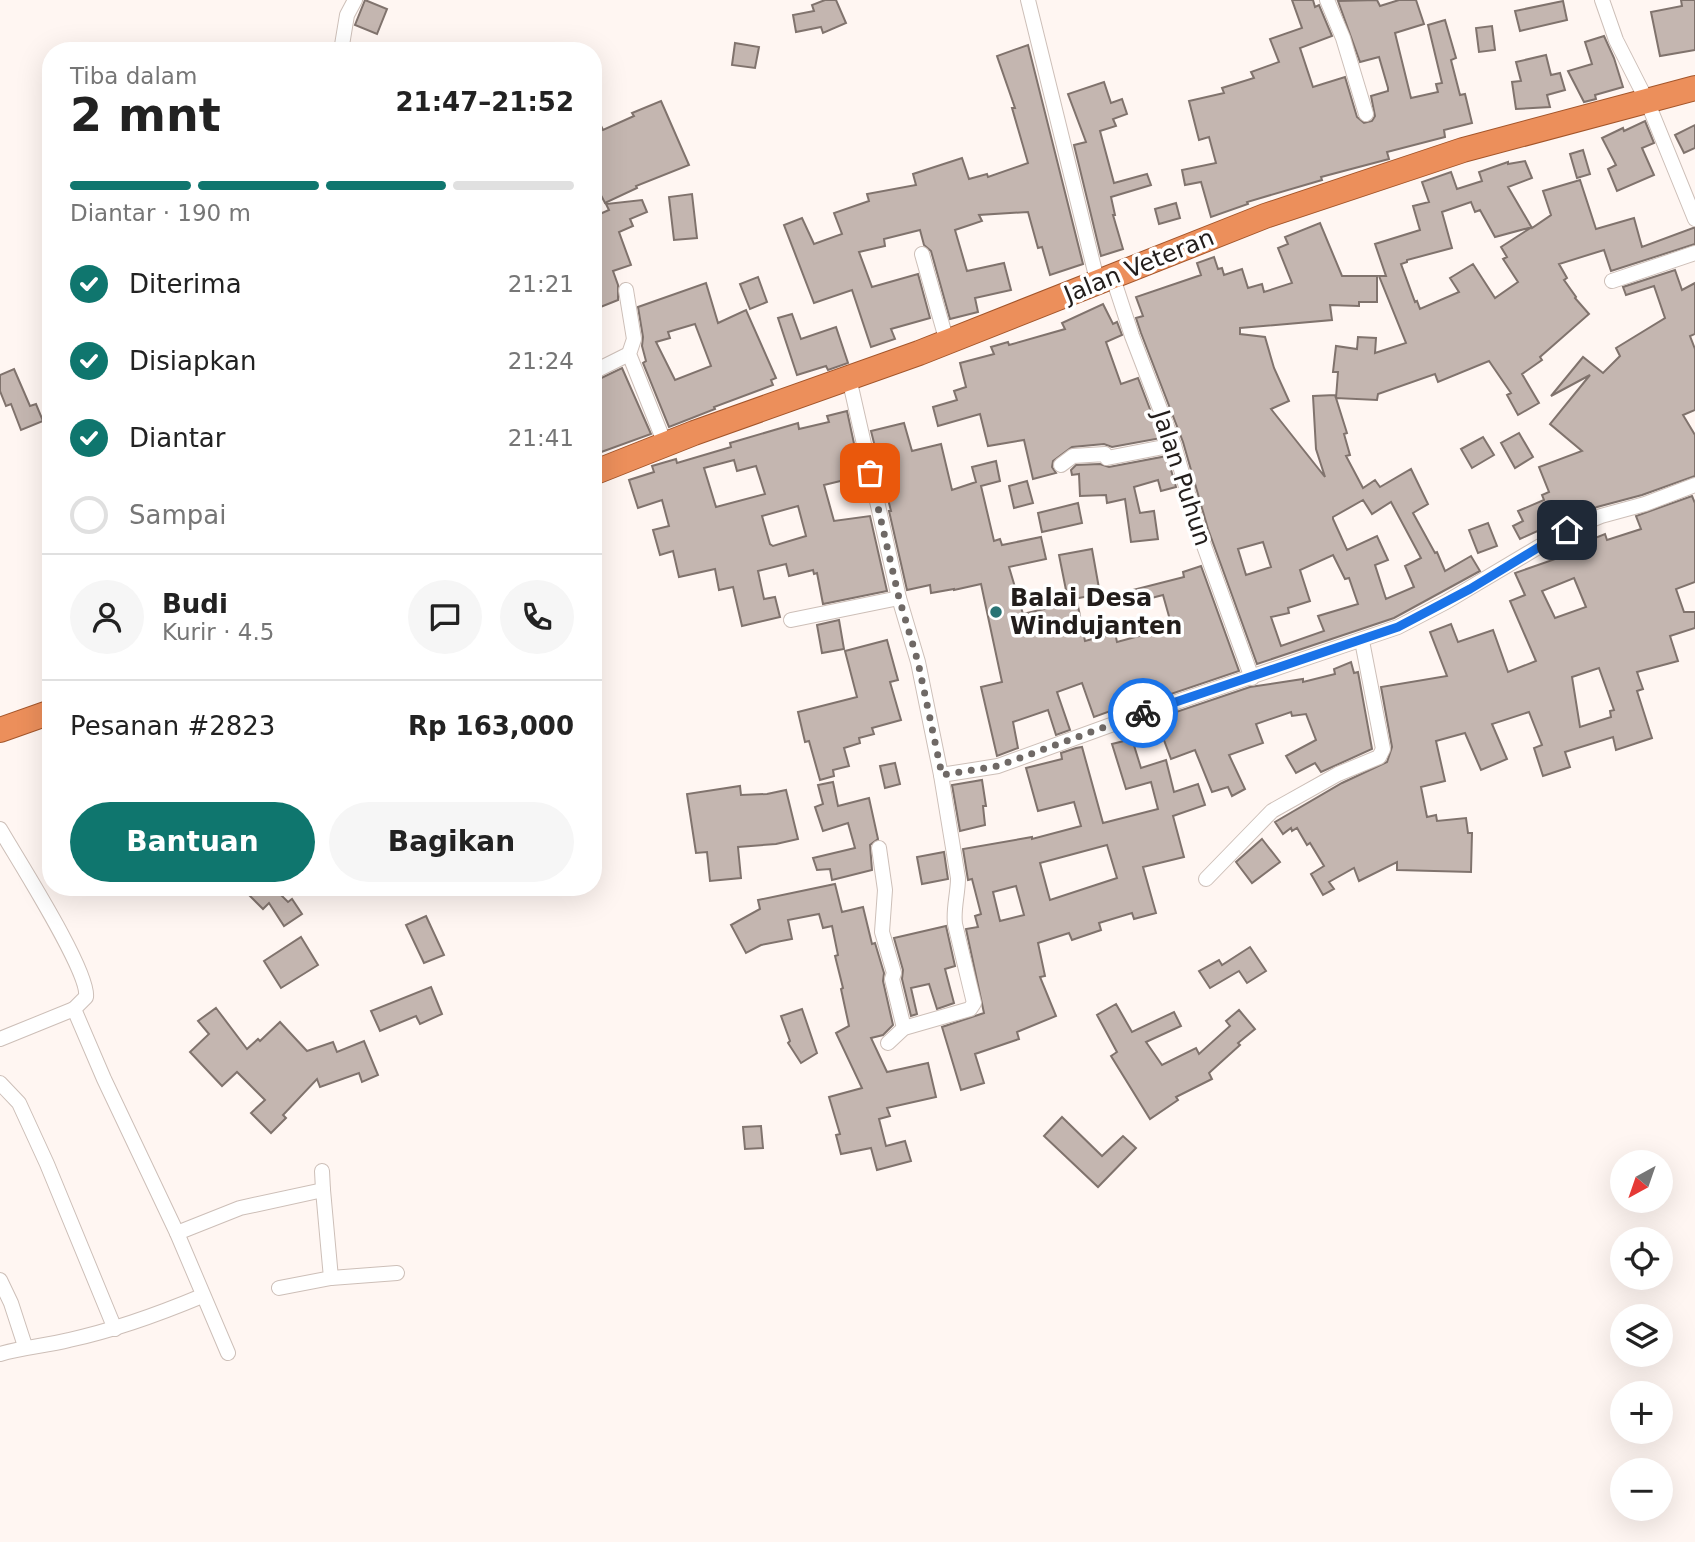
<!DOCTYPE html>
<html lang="id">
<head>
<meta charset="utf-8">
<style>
	body { margin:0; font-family:"DejaVu Sans",sans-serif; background:#f6f6f6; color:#222; height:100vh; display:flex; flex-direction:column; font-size:26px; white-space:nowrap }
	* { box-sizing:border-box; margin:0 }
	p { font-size:23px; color:#767676 }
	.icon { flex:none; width:38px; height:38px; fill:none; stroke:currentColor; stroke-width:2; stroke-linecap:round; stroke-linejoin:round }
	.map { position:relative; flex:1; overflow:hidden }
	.panel { position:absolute; left:42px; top:42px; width:560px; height:854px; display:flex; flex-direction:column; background:#fff; border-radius:28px; box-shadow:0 7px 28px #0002 }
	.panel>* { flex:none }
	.needle { width:46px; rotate:220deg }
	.fabs { position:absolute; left:1610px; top:1150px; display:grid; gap:14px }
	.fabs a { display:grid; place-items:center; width:63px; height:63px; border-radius:50%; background:#fff; box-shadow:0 7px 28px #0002; font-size:35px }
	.pin { position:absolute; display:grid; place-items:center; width:60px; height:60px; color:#fff; margin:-30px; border-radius:14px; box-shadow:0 4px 10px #0006 }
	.courier { position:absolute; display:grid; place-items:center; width:70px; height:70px; margin:-35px; border:5px solid #1a73e8; border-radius:50%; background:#fff; color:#222; box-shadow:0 2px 9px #0007 }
	.headline em { font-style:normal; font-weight:800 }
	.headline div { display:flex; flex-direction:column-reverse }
	.headline { display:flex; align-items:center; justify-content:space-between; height:119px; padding:0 28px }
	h1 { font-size:46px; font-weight:800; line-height:52px }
	.bar { display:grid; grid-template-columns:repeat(4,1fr); gap:10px 7px; align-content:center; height:84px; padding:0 28px }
	.bar i { height:9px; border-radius:5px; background:#e0e0e0 }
	.bar .current { background:#0f766e }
	.bar p { grid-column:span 4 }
	.line { display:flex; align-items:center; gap:18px; padding:0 28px; border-top:2px solid #e0e0e0 }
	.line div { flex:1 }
	.round { display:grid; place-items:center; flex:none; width:74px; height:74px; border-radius:37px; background:#f6f6f6 }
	ol { padding:0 28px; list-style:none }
	li { display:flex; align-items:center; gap:21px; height:77px }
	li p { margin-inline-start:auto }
	li .icon { padding:7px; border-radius:50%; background:#0f766e; color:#fff; stroke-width:4 }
	li:last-child { color:#767676 }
	li i { width:38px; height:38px; border:4px solid #e0e0e0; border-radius:50% }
	.button { display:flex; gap:14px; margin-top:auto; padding:14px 28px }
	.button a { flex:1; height:80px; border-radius:42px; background:#0f766e; color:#fff; font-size:28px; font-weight:800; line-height:80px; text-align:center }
	.button a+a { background:#f6f6f6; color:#222 }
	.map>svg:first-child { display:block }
	.building { fill:#c4b6b0; stroke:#80736d; stroke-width:2; fill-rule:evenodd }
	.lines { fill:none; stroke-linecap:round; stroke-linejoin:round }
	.minor-casing { stroke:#cdbfb8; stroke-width:16 }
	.trunk-casing { stroke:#a3552a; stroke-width:26 }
	.minor { stroke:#fff; stroke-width:14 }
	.trunk { stroke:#ec8f5b; stroke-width:24 }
	.done { stroke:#6f6966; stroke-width:7; stroke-dasharray:0 12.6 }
	.route { stroke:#1a73e8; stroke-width:9 }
	.poi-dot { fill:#297374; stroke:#fff; stroke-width:2.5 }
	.labels { text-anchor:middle; stroke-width:7; stroke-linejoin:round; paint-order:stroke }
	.street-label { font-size:24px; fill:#221d1b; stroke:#fff }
	.poi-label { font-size:24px; font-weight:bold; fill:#221d1b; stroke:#fff; text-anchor:start }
</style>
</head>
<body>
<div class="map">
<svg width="1695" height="1542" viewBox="0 0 1695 1542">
	<rect width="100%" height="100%" fill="#fff6f2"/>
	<g class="building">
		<polygon points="365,0 387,9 377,34 355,25"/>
		<polygon points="825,0 836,0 846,23 823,33 821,27 796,32 793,15 814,11 812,5"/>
		<polygon points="1292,0 1313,0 1315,7 1319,5 1332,36 1300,48 1313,87 1345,77 1357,117 1364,123 1372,121 1375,116 1371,96 1388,91 1388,88 1379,57 1360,62 1338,1 1377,0 1380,6 1399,0 1416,0 1424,24 1395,33 1411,98 1438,92 1436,84 1442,83 1428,25 1445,20 1456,58 1451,60 1460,95 1465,94 1472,123 1444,130 1445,137 1387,152 1389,159 1321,177 1322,180 1247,202 1248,204 1211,217 1201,182 1185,185 1182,170 1216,163 1209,137 1199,140 1189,101 1224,93 1222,88 1254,78 1251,72 1279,62 1270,39 1302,28"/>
		<polygon points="1681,0 1695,0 1695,50 1660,56 1651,12 1682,6"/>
		<polygon points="1563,1 1567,20 1520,31 1515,11"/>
		<polygon points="1492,26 1495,50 1479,52 1476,28"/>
		<polygon points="1604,36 1614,58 1623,87 1595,95 1596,99 1584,102 1568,71 1592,64 1585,42"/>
		<polygon points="735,43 759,47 755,68 732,65"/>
		<polygon points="1028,45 1083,264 1050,275 1042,247 1038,248 1028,212 979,215 982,221 955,230 967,271 1004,263 1011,290 975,298 978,312 950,319 931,251 924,245 920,230 884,239 885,246 859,252 872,287 918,274 930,318 891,329 895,339 871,347 852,290 814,303 784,225 802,218 814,244 842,234 834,213 869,201 867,194 916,185 913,174 962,158 969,179 987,174 988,177 1028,163 1012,108 1015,108 997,56"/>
		<polygon points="1546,55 1551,75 1560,73 1565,90 1547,95 1550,107 1516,109 1512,82 1521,81 1516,62"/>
		<polygon points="1104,82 1111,103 1122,99 1127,114 1113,119 1116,126 1100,131 1114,183 1147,174 1151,185 1111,197 1115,215 1113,215 1123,249 1101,256 1074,145 1086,142 1068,94"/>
		<polygon points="661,101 689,165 636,186 637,188 605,203 593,180 593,109 603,130 634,116 632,113"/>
		<polygon points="1645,121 1654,143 1642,148 1654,175 1617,191 1608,169 1616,165 1602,138 1623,128 1624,131"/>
		<polygon points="1695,125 1695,148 1684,153 1675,135"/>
		<polygon points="1583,150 1590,174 1577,178 1570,154"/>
		<path d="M 1525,161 L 1532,178 L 1508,187 L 1532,228 L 1551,215 L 1543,191 L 1580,180 L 1596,229 L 1634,218 L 1642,247 L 1693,228 L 1695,228 L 1695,244 L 1611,271 L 1604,250 L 1559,264 L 1567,278 L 1564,280 L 1576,297 L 1575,298 L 1589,314 L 1540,357 L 1542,360 L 1522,374 L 1539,403 L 1518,415 L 1507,395 L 1511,393 L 1489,361 L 1438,382 L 1435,374 L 1378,394 L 1377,400 L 1336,398 L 1347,433 L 1344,434 L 1350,455 L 1346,456 L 1363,488 L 1375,480 L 1380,487 L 1411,469 L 1428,504 L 1413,513 L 1435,553 L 1437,552 L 1445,571 L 1471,556 L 1480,571 L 1394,618 L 1257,664 L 1208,529 L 1183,442 L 1141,333 L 1136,318 L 1143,316 L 1136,297 L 1201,275 L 1197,263 L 1214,257 L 1218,269 L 1222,268 L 1224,275 L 1242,269 L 1248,288 L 1262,284 L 1264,292 L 1292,283 L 1278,248 L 1288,244 L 1285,237 L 1320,223 L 1342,276 L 1377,276 L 1377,302 L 1359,302 L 1359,306 L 1330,305 L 1332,320 L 1240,328 L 1240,334 L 1265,337 L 1274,368 L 1289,401 L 1271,409 L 1325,477 L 1316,449 L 1313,396 L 1335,395 L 1336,398 L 1338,372 L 1333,372 L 1336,346 L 1357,349 L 1358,337 L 1376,338 L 1375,353 L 1406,343 L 1379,276 L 1386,276 L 1375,244 L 1420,230 L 1413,206 L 1429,202 L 1422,182 L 1451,172 L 1457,189 L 1482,181 L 1479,172 L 1508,162 L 1508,164 ZM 1471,202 L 1475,212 L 1480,210 L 1495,237 L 1532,227 L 1501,247 L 1507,257 L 1503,259 L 1518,282 L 1495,298 L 1473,264 L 1450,278 L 1459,292 L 1420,309 L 1417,301 L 1415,302 L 1401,264 L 1407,262 L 1407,260 L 1452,248 L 1442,212 ZM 1363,500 L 1372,514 L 1391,502 L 1421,558 L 1405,566 L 1414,587 L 1386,599 L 1375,565 L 1388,560 L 1377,536 L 1347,550 L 1333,519 L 1333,517 ZM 1263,542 L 1271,567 L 1246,575 L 1238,549 ZM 1333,555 L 1345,579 L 1349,578 L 1358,604 L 1318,616 L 1324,631 L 1281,646 L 1271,617 L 1289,613 L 1288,608 L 1310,601 L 1300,570 Z"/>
		<polygon points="692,194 697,238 674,240 669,197"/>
		<polygon points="642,200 647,212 630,219 633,226 619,232 631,265 613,271 618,285 618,300 593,310 593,217 609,210 606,204"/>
		<polygon points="1176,203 1180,218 1159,224 1155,209"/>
		<polygon points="1675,270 1682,290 1695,283 1695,334 1690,336 1695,349 1695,410 1683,415 1695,435 1695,476 1642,495 1597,507 1547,530 1545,531 1544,528 1520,539 1513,526 1523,521 1518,511 1544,500 1542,495 1549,492 1539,467 1582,451 1550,424 1590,375 1551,396 1583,357 1603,373 1620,356 1616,348 1665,318 1654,286 1626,295 1623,287"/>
		<polygon points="758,277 767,302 750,309 740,284"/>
		<path d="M 706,283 L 718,323 L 746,310 L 776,378 L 771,380 L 773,385 L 714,407 L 715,409 L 669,427 L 643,363 L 646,361 L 642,346 L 643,337 L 638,307 ZM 695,324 L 711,366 L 675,380 L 656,342 L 670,338 L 668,332 Z"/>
		<polygon points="1103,304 1113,324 1117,322 1122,335 1106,342 1121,384 1138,378 1161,438 1112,447 1104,444 1072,447 1053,461 1052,467 1056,473 1033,479 1024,440 988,446 980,414 938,426 933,407 957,400 954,391 966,387 960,363 994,354 991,347 1008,342 1009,345 1065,329 1062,323"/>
		<polygon points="792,314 801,339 836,327 848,363 828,370 826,366 797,375 778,318"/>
		<polygon points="622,368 651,434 593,455 593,382"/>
		<polygon points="14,369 30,406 36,404 43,421 21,430 11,404 6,406 0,391 0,375"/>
		<path d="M 847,411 L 861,476 L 824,485 L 834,521 L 870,516 L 887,591 L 823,604 L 817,573 L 814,574 L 813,570 L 789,576 L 786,564 L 758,571 L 764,599 L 775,597 L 780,617 L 742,626 L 733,587 L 719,590 L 715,569 L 679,577 L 673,551 L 660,555 L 653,530 L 669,526 L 662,500 L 638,508 L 629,480 L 654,472 L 652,466 L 676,459 L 677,463 L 731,447 L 730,443 L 798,423 L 799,429 L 829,422 L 827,416 ZM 734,460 L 737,471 L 756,466 L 765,494 L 716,507 L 704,468 ZM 798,506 L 806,536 L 773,546 L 770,544 L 762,516 Z"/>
		<polygon points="904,423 912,451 941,444 952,490 976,482 972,467 996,461 1000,481 981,486 994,541 1000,539 1002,545 1041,537 1046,559 1009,567 1023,614 1077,601 1085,641 1115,633 1117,642 1172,627 1163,595 1136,602 1133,590 1184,577 1183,572 1201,566 1239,671 1168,695 1166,689 1117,702 1119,708 1094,717 1082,683 1057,692 1070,730 1056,735 1048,710 1013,722 1018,748 997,756 981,687 1002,682 981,584 954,590 954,589 931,593 930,585 907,590 889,511 891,511 871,431"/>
		<polygon points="1519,433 1533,457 1515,468 1501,443"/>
		<polygon points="1483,437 1494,455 1472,468 1461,449"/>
		<polygon points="1167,456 1176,487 1161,491 1158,480 1134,487 1140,513 1154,511 1158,539 1131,542 1125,499 1107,503 1106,495 1080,496 1079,474 1072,475 1071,470 1076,465 1100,464 1109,467"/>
		<polygon points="1027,481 1033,503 1014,508 1009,486"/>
		<path d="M 1692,496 L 1695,503 L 1695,582 L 1676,589 L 1684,612 L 1695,612 L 1695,628 L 1670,636 L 1678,661 L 1637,672 L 1643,689 L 1637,691 L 1652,738 L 1616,750 L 1613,737 L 1565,752 L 1570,767 L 1543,776 L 1534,748 L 1542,745 L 1529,712 L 1492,724 L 1507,759 L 1481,770 L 1465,733 L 1436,741 L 1445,781 L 1421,787 L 1427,817 L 1436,815 L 1437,821 L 1466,818 L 1468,833 L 1472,833 L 1471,872 L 1397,870 L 1397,862 L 1359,881 L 1354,868 L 1329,882 L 1334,889 L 1323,895 L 1311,874 L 1324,866 L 1310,843 L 1307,845 L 1297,828 L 1292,831 L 1291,828 L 1283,834 L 1275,822 L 1342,783 L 1387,762 L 1392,747 L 1381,687 L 1447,676 L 1430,632 L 1451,624 L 1458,642 L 1493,630 L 1508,672 L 1536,661 L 1510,601 L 1525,595 L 1515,573 L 1564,556 L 1562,551 L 1605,534 L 1607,540 L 1641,529 L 1636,516 ZM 1574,578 L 1586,607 L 1555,618 L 1542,591 ZM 1599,668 L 1614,710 L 1610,711 L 1611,717 L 1580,727 L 1572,677 Z"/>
		<polygon points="1078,503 1082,523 1042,532 1038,513"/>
		<polygon points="1488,523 1497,546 1478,553 1469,530"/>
		<polygon points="1092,549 1100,594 1068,600 1059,555"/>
		<polygon points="839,620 844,649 822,653 817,625"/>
		<polygon points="887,640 898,680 890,682 901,720 872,728 874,734 859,738 860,743 844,748 849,766 833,770 834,776 820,780 809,741 805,742 798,712 857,697 845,651"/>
		<polygon points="1351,662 1354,673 1358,672 1372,749 1321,772 1315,763 1296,773 1286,756 1316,740 1306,714 1292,716 1291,712 1256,724 1263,743 1229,755 1245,789 1232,796 1228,787 1212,792 1195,750 1171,759 1158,724 1175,718 1173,713 1250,687 1303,679 1303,682 1335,674 1334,669"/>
		<path d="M 1132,739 L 1141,768 L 1166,760 L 1174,792 L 1198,784 L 1205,805 L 1173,816 L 1184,857 L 1143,867 L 1156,913 L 1134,919 L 1132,913 L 1099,923 L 1101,930 L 1072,940 L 1069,933 L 1038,943 L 1045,976 L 1040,977 L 1056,1016 L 1017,1032 L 1019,1039 L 975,1054 L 984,1083 L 961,1090 L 942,1027 L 984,1013 L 966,929 L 978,927 L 975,916 L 981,914 L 972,879 L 968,880 L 963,849 L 1032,837 L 1032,839 L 1081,826 L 1074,802 L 1038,811 L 1026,768 L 1062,759 L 1061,753 L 1076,748 L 1082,747 L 1103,823 L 1158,809 L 1151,782 L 1126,789 L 1112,744 ZM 1107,845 L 1117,878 L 1050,900 L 1040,863 ZM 1016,886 L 1024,915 L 1000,921 L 993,892 Z"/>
		<polygon points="895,763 900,784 885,788 880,766"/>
		<polygon points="982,780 986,806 983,806 985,825 960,831 952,785"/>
		<polygon points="833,782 838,806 869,798 878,839 870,845 872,870 832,880 830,869 817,870 813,858 855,848 848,823 823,831 815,807 823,804 818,785"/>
		<polygon points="740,786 741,795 767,794 786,790 798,839 776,844 738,847 741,878 710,881 707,852 696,853 687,794"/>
		<polygon points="1262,839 1280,862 1252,883 1236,862"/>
		<polygon points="944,852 948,879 922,884 917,857"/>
		<polygon points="835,884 842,912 863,907 872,944 875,943 884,973 883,981 893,1025 883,1035 871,1038 887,1072 928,1063 936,1097 887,1108 890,1116 879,1119 886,1146 905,1141 911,1161 877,1170 871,1148 841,1154 836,1135 840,1134 829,1097 862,1088 836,1033 849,1026 841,989 843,988 835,956 838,955 832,926 823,928 819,914 788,920 792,939 761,945 746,953 731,925 760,909 758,900"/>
		<polygon points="259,887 285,887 279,893 288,902 292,899 302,914 284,926 269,903 263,909 250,896"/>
		<polygon points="426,916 444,955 424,963 406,925"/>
		<polygon points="946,926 955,966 945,969 954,1003 937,1009 929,984 911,988 917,1014 911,1016 902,979 903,970 894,938"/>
		<polygon points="301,937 318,965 281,988 264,961"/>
		<polygon points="1250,947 1266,971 1247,983 1239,971 1210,988 1199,971 1219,960 1222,965"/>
		<polygon points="431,987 442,1014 420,1024 416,1016 380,1031 371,1011"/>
		<polygon points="1116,1004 1132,1032 1174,1012 1181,1026 1146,1042 1162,1065 1196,1048 1199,1054 1230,1026 1226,1021 1239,1010 1255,1029 1238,1043 1240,1045 1209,1073 1212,1079 1176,1097 1178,1100 1150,1119 1111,1056 1117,1052 1097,1015"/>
		<polygon points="216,1008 247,1049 258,1039 260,1041 280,1022 307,1051 333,1042 337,1052 364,1041 378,1075 362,1082 359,1073 320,1087 317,1079 283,1115 286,1118 271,1133 251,1113 265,1100 237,1072 222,1086 190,1052 209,1034 198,1021"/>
		<polygon points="802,1009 817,1053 801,1063 788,1043 790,1041 781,1016"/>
		<polygon points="1062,1117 1102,1156 1123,1136 1136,1148 1098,1187 1044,1136"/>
		<polygon points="761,1126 763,1148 745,1149 743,1127"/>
	</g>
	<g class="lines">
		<defs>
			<g id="minor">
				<polyline points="1028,0 1098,284"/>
				<polyline points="1327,0 1343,38 1366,114"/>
				<polyline points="1602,0 1616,40 1647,101 1695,219"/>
				<polyline points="341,51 347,15 355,0"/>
				<polyline points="922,254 947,342"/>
				<polyline points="1113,278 1132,336 1174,445 1199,532 1252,678"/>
				<polyline points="1612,281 1695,253"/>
				<polyline points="626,290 634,339 629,354 665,444"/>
				<polyline points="593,372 629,354"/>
				<polyline points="849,378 899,598 918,662 941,775 998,766 1141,714 1398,627 1446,602 1567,530 1601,516 1645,504 1695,485"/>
				<polyline points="1061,465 1073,456 1105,454 1107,458 1174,445"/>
				<polyline points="791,620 899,598"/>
				<path d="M 0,829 C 16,857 90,972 86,997 L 74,1009 L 104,1079 L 177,1233 L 228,1353"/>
				<polyline points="879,848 885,890 882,932 894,973 892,979 904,1028"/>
				<polyline points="1206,879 1272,811 1338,774 1379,757 1383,749 1362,641"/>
				<polyline points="0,1039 74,1009"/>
				<path d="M 888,1043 L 904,1028 L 970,1009 L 974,1003 L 955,924 C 953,909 958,894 958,878 L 941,775"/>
				<polyline points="0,1083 19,1103 47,1164 115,1329"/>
				<polyline points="177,1233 240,1208 323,1190 322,1171"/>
				<polyline points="331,1278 397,1273"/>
				<polyline points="0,1280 11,1303 25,1346"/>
				<polyline points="279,1288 331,1278 323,1190"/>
				<path d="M 0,1354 C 23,1347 46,1346 69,1340 C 115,1330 159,1314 202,1296"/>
			</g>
			<g id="trunk">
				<polyline points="593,473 694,433 919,353 1265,216 1463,150 1695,88"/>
				<polyline points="0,730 51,712"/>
			</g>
		</defs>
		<use href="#minor" class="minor-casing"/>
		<use href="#trunk" class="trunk-casing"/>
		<use href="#minor" class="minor"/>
		<use href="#trunk" class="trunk"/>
	</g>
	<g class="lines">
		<polyline class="done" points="870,473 899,598 918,662 942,775 998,766 1143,713"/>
		<polyline class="route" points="1143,713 1398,627 1470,589 1567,530"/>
	</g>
	<circle class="poi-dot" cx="996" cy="612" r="7"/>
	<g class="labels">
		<g class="street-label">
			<text transform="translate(1139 266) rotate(-22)" y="8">Jalan Veteran</text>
			<text transform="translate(1182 478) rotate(72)" y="8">Jalan Puhun</text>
		</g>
		<g class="poi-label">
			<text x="1010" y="606">Balai Desa<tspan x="1010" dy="28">Windujanten</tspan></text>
		</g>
	</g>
</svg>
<div class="fabs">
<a><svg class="needle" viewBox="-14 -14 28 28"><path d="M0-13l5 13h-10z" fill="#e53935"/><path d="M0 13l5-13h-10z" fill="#767676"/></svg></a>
<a><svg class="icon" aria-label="locate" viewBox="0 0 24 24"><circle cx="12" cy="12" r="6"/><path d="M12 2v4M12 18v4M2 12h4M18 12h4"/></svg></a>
<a><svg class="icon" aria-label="layers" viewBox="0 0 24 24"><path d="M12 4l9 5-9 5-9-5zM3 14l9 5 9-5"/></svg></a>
<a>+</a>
<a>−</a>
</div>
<div class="pin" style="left:870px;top:473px;background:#ea580c"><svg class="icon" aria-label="bag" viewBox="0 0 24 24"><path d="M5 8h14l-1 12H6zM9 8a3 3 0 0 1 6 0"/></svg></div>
<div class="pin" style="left:1567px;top:530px;background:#1f2937"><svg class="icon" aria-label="home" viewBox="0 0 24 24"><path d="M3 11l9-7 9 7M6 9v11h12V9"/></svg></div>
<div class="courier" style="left:1143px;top:713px"><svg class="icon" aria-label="bike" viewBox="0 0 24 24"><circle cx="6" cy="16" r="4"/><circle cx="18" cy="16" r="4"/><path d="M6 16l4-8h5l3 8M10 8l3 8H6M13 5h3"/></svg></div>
<section class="panel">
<div class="headline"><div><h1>2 mnt</h1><p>Tiba dalam</p></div><em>21:47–21:52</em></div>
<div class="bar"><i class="current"></i><i class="current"></i><i class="current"></i><i></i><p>Diantar · 190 m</p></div>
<ol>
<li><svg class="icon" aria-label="check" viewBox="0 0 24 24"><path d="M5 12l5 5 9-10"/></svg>Diterima<p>21:21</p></li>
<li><svg class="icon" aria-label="check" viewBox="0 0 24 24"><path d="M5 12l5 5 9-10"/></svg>Disiapkan<p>21:24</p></li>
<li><svg class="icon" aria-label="check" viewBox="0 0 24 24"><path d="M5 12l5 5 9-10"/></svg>Diantar<p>21:41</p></li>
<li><i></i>Sampai</li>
</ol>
<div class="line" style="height:126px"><a class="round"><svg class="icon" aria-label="person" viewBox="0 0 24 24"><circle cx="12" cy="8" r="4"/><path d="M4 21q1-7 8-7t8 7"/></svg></a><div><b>Budi</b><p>Kurir · 4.5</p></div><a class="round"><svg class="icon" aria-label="chat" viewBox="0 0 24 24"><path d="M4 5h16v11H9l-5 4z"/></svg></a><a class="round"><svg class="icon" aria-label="phone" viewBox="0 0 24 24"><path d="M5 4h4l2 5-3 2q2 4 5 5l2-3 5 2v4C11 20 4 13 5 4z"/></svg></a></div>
<div class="line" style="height:91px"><div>Pesanan #2823</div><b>Rp 163,000</b></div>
<div class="button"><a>Bantuan</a><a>Bagikan</a></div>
</section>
</div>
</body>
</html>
